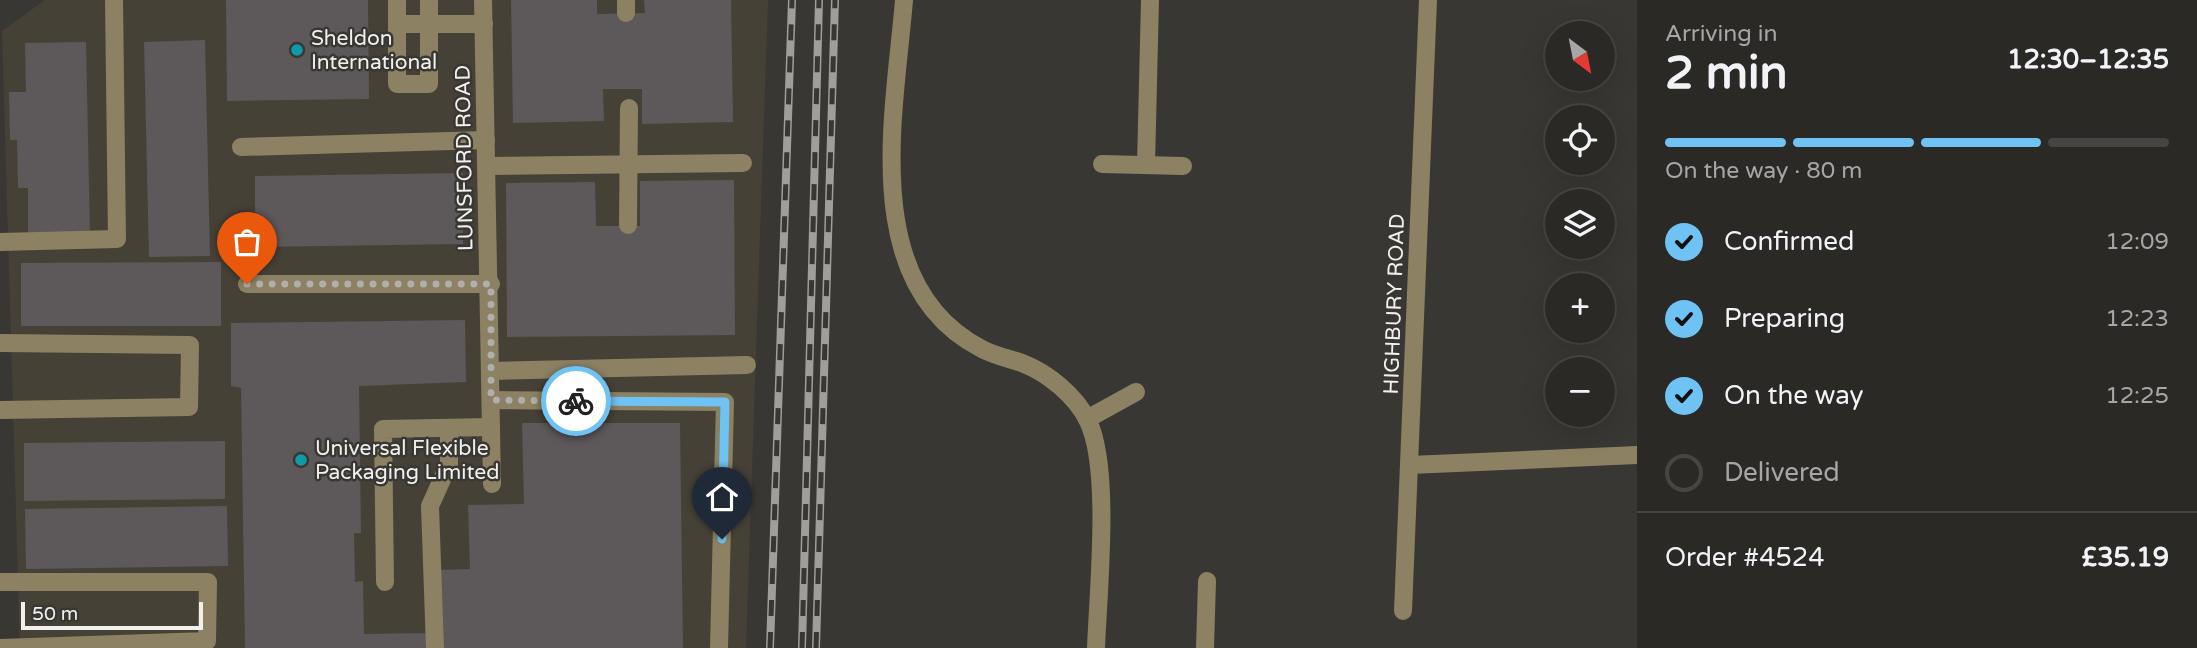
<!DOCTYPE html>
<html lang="en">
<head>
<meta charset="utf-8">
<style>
	body { margin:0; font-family:"Varela Round",sans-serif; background:#373532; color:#f1f3f6; height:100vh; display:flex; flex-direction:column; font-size:26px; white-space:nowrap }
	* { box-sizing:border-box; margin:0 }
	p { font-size:23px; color:#a6a6a7 }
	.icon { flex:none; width:38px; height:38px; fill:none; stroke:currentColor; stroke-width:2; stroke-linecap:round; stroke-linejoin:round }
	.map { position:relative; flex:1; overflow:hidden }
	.side { display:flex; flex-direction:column; background:#2b2926; width:560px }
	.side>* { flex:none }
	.needle { width:46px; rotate:148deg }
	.controls { position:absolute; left:1545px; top:21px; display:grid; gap:14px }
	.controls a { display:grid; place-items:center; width:70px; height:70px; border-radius:50%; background:#2b2926; box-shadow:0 7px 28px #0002,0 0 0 2px #474543; font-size:35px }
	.scale { position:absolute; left:21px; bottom:18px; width:182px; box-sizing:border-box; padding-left:7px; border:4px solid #f1f0ed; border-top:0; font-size:19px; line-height:24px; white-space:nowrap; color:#f1f0ed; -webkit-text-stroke:5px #393733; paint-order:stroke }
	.pin { position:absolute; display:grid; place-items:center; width:60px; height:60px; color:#fff; margin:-72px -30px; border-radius:50% 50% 50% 0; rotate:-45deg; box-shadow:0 0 7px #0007 }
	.pin .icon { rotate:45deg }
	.courier { position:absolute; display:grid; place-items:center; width:70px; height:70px; margin:-35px; border:5px solid #6fc2f4; border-radius:50%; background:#fff; color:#222; box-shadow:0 2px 9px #0007 }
	.headline em { font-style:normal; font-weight:800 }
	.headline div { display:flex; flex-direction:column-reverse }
	.headline { display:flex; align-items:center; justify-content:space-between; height:119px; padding:0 28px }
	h1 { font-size:46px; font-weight:800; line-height:52px }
	.bar { display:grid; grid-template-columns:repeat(4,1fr); gap:10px 7px; align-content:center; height:84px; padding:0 28px }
	.bar i { height:9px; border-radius:5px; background:#474543 }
	.bar .on { background:#6fc2f4 }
	.bar p { grid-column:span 4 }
	.line { display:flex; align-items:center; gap:18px; padding:0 28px; border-top:2px solid #474543 }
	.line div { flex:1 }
	ol { padding:0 28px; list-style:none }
	li { display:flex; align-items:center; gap:21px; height:77px }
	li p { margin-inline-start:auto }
	li .icon { padding:7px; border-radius:50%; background:#6fc2f4; color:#111; stroke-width:4 }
	li:last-child { color:#a6a6a7 }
	li i { width:38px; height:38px; border:4px solid #474543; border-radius:50% }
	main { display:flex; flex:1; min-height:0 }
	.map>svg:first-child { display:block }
	.built { fill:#454137 }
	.building { fill:#5d5859 }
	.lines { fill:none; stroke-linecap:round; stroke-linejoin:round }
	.minor { stroke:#8c8162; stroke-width:18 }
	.rail-casing { stroke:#9f9e9a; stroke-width:8 }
	.rail { stroke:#393733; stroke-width:5; stroke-dasharray:16; stroke-linecap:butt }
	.done { stroke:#b1afac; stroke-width:7; stroke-dasharray:0 12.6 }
	.route { stroke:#6fc2f4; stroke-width:9 }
	.culture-dot { fill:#0f9aa8; stroke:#393733; stroke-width:2.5 }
	.labels { text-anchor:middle; stroke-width:5; stroke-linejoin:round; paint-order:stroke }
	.poi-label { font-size:21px; fill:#f1f0ed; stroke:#393733; text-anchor:start }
	.street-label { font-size:21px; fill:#f1f0ed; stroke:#393733 }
</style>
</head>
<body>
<main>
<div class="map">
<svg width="1637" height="648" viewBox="0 0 1637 648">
	<rect width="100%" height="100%" fill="#393733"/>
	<polygon class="built" points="45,0 768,0 746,648 20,648 2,31"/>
	<g class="building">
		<polygon points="226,0 368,0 369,99 227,101"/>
		<polygon points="511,0 597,0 597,14 645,13 644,0 731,0 733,122 642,124 642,89 603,89 604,121 513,123"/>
		<polygon points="205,40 210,256 149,257 144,42"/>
		<polygon points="86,42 90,235 28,236 28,188 18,188 17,140 10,140 9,92 26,92 25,43"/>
		<polygon points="463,173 463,244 255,247 255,176"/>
		<polygon points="734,180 735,335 507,337 506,183 595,182 596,226 640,226 640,181"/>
		<polygon points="221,262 221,326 21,326 21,263"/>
		<polygon points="465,320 466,382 359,386 361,533 354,533 355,582 363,581 364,634 430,633 430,648 245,648 241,388 231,386 231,323"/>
		<polygon points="522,423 680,423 683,648 438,648 436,570 470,569 468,505 524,504"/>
		<polygon points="225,441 225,499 24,501 24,443"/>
		<polygon points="227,506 228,566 26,569 25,509"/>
	</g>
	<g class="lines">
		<g class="minor">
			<polyline points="397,0 397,84 429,84 429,0"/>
			<polyline points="483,0 492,484"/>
			<path d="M 904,0 C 895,112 857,285 982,349 C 995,356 1008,358 1022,363 C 1048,373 1076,396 1088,421 C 1111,468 1098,592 1096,648"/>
			<polyline points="626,13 626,0"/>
			<polyline points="397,24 484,24"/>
			<polyline points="241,147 486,140"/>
			<polyline points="1102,164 1183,166"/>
			<polyline points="1146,165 1150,0"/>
			<polyline points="487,166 743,163"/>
			<polyline points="628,225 629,108"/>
			<polyline points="0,242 117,239 114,0"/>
			<polyline points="247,284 491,284"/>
			<polyline points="0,343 190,345 189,407 0,410"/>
			<polyline points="491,371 747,365"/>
			<polyline points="491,400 725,402 719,648"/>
			<polyline points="1087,419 1136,392"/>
			<polyline points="1410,465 1637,455"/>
			<polyline points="0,582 208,582 207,641 0,648"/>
			<polyline points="385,582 383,429 491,427"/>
			<polyline points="1403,611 1428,0"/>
			<polyline points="435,648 430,506 449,464 449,428"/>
			<polyline points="1205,648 1207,581"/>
		</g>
		<defs>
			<g id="rail">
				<polyline points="770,648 792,0"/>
				<polyline points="802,648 819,0"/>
				<polyline points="816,648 835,0"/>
			</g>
		</defs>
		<use href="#rail" class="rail-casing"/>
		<use href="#rail" class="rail"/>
	</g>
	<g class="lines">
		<polyline class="done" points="247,284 491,284 491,400 576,401"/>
		<polyline class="route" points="576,401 725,402 722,539"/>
	</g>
	<g class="culture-dot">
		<circle cx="297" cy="50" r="7"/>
		<circle cx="301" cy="460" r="7"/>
	</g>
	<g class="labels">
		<g class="poi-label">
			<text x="311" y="45">Sheldon<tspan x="311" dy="24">International</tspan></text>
			<text x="315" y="455">Universal Flexible<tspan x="315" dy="24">Packaging Limited</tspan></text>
		</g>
		<g class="street-label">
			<text transform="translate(464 158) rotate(-91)" y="7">LUNSFORD ROAD</text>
			<text transform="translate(1394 304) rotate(-88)" y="7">HIGHBURY ROAD</text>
		</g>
	</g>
</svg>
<div class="controls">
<a><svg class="needle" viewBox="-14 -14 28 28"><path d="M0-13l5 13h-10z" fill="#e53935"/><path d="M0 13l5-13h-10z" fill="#a6a6a7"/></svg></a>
<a><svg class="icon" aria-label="locate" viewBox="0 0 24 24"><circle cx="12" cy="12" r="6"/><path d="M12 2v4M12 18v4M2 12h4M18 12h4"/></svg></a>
<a><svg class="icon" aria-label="layers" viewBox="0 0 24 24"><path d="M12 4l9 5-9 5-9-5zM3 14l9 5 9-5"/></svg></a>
<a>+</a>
<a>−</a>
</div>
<div class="scale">50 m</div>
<div class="pin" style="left:247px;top:284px;background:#ea580c"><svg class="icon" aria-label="bag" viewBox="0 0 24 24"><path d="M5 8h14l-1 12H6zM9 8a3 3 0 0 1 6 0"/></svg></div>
<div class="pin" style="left:722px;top:539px;background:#1f2937"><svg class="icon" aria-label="home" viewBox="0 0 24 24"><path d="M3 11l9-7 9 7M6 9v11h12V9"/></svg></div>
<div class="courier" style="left:576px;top:401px"><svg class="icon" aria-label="bike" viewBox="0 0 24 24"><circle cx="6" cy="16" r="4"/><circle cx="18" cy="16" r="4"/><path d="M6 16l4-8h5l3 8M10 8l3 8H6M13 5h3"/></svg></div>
</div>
<section class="side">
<div class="headline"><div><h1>2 min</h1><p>Arriving in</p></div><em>12:30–12:35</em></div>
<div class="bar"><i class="on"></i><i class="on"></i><i class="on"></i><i></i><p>On the way · 80 m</p></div>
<ol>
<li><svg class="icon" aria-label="check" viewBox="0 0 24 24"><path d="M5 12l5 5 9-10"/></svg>Confirmed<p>12:09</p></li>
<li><svg class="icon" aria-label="check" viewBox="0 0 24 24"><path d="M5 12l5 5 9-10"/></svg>Preparing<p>12:23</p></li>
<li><svg class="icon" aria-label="check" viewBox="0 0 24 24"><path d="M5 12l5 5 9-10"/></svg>On the way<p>12:25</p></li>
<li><i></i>Delivered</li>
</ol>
<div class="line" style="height:91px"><div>Order #4524</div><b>£35.19</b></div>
</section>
</main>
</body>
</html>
